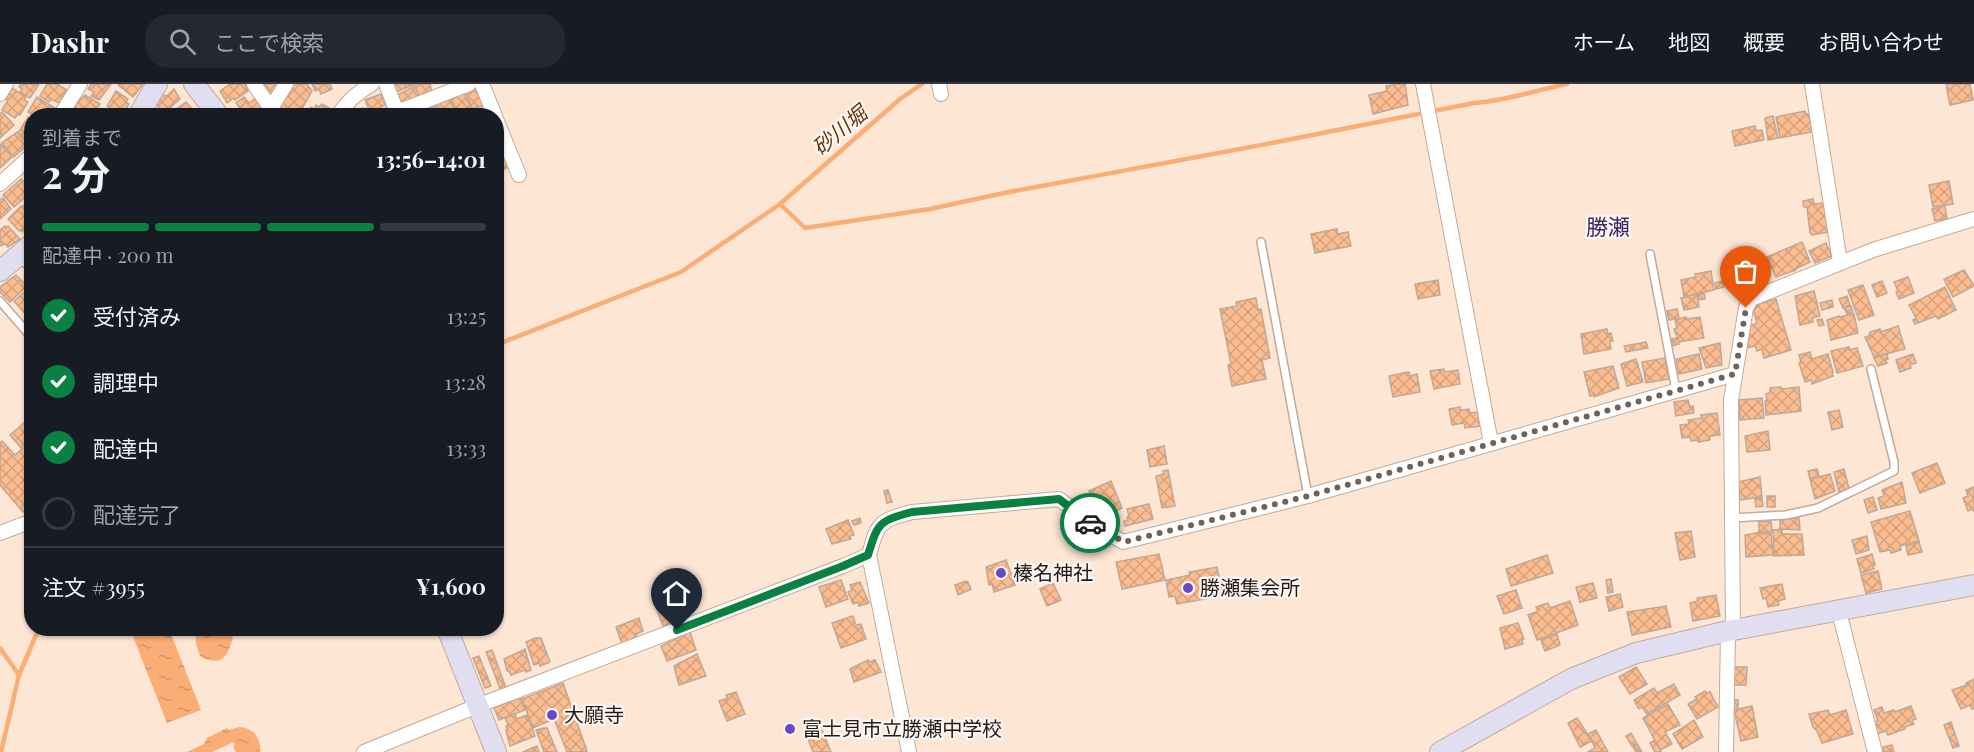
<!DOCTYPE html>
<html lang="ja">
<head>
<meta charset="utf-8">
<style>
	body { margin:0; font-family:"Playfair Display","Noto Sans JP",serif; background:#242831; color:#f1f3f6; height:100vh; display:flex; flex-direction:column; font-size:22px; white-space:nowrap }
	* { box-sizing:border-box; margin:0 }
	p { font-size:20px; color:#9ea1a6 }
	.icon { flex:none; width:33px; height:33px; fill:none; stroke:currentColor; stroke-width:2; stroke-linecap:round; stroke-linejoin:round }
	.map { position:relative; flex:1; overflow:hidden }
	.panel { position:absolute; left:24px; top:24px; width:480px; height:528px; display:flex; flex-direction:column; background:#171b24; border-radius:24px; box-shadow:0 2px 4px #0004 }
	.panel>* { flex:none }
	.pin { position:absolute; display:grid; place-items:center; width:51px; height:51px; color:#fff; margin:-62px -26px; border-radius:50% 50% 50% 0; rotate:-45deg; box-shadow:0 0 6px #0007 }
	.pin .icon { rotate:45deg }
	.courier { position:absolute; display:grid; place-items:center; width:60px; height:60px; margin:-30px; border:4px solid #0b8043; border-radius:50%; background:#fff; color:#222; box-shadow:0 2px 8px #0007 }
	.headline em { font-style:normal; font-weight:700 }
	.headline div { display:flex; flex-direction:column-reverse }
	.headline { display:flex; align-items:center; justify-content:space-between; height:102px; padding:0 18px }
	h1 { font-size:39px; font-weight:700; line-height:45px }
	.bar { display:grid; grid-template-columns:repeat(4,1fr); gap:9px 6px; align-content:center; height:72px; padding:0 18px }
	.bar i { height:8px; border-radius:4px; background:#363941 }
	.bar .active { background:#0b8043 }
	.bar p { grid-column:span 4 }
	.line { display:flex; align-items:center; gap:15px; padding:0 18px; border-top:2px solid #363941 }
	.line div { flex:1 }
	ol { padding:0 18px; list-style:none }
	li { display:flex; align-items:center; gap:18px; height:66px }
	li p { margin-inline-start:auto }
	li .icon { padding:6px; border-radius:50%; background:#0b8043; color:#fff; stroke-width:4 }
	li:last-child { color:#9ea1a6 }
	li i { width:33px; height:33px; border:3px solid #363941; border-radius:50% }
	header { display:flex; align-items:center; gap:36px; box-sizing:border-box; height:84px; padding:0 30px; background:#171b24; border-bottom:2px solid #363941 }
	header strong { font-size:28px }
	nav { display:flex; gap:33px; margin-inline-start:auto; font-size:21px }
	.search { width:420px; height:54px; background:#242831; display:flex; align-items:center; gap:15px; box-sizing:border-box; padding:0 21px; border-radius:24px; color:#9ea1a6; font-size:22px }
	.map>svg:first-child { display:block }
	.water { fill:url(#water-ripples) }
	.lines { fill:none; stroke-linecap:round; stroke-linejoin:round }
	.stream { stroke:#faad75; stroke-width:4.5 }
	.building { fill:url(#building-cross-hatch); stroke:#bfa898; stroke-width:1.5 }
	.lane-casing { stroke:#c1aa9b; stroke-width:10 }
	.street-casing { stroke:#c1aa9b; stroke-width:16 }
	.secondary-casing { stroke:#c1aa9b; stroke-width:22 }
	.lane { stroke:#fff; stroke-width:7 }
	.street { stroke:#fff; stroke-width:14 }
	.secondary { stroke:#e2def1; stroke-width:20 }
	.done { stroke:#706258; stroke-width:6; stroke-dasharray:0 10.8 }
	.route { stroke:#0b8043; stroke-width:8 }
	.poi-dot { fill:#6b48c1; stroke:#fcf7f4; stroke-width:2 }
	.labels { text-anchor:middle; stroke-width:4.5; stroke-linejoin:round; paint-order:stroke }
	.poi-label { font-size:20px; fill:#241b15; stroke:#fcf7f4; text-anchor:start }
	.water-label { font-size:21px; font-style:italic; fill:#663509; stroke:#fcf7f4 }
	.quarter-label { font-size:22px; fill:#392a66; stroke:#fcf7f4 }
</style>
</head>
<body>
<header>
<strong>Dashr</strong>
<div class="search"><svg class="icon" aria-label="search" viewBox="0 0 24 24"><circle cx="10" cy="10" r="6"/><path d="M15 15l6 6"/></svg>ここで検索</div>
<nav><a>ホーム</a><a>地図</a><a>概要</a><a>お問い合わせ</a></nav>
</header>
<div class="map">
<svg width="1974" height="668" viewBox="0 0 1974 668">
	<defs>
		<pattern id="water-ripples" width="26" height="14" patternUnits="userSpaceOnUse" patternTransform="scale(1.5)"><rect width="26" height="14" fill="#faad75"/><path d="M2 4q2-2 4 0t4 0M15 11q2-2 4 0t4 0" fill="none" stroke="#d69464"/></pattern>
		<pattern id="building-cross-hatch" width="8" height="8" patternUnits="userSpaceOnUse" patternTransform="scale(1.5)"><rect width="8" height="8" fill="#fbbc90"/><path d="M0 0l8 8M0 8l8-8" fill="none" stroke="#d7a17b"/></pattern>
	</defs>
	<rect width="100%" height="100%" fill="#fee6d5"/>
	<g class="water">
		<polygon points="130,545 169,545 201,626 167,639"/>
		<path d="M 195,545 L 220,545 L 234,547 C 230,567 225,586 200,572 L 196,560 Z"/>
		<path d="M 239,643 C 254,644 261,654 260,668 L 236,668 L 234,665 L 234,658 L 212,668 L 187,668 L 204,660 L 207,654 L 227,644 L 229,646 Z"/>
	</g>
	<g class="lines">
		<g class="stream">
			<path d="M 780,120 L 805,144 L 930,125 L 1004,109 L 1277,58 L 1474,19 C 1505,17 1536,6 1567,0"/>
			<polyline points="496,261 681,188 780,120 900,15 922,0"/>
			<polyline points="0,564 19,591"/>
			<polyline points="1,668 19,591 39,544"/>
		</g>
	</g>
	<g class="building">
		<polygon points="39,0 30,14 20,8 22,5 19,3 20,0"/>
		<polygon points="47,0 57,0 67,6 59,19 51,15 49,18 40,12"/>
		<polygon points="91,0 111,0 99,16 91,12 94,8 88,5"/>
		<polygon points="143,0 133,13 118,1 118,0"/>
		<polygon points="230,0 245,0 248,7 235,16 234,14 227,19 220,7"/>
		<polygon points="262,0 279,0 271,12 264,7 261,2"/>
		<polygon points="293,0 307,0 312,7 298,32 287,32 289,29 279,23"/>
		<polygon points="312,0 330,0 332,5 321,10 319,5 315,7"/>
		<polygon points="393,0 412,0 413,1 396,8"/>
		<polygon points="414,0 430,0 432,9 419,13"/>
		<polygon points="1397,0 1405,0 1408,21 1373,30 1369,11 1387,7 1386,2"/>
		<polygon points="1946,0 1970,0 1973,16 1950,21"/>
		<polygon points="413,3 418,15 401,21 397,11"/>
		<polygon points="12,4 26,13 24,16 28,18 20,31 18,30 15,34 2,26 8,16 6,15"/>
		<polygon points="480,4 486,20 472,25 466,9"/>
		<polygon points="174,5 180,15 164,29 154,18 162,10 164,12 168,11"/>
		<polygon points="116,7 128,15 126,18 129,20 122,32 107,22"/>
		<polygon points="464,9 471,25 458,31 451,14"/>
		<polygon points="381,10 385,21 370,28 365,16"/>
		<polygon points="85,11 100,20 91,32 77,32 73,29 76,24 74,22"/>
		<polygon points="37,13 55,24 50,32 34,32 28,28"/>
		<polygon points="244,13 249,19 256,14 264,27 258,32 239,32 243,28 236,19"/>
		<polygon points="450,14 457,31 441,32 437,19"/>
		<polygon points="186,18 193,26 187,32 167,32"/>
		<polygon points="322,20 332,26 328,32 305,32 311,23 314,25 316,21 319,23"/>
		<polygon points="431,21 431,24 436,22 440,32 425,32 422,25"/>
		<polygon points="486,22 490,32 476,32 474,27"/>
		<polygon points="363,24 367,32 354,32 355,30 354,28"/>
		<polygon points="386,24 389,32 372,32 373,28"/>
		<polygon points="101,25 105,27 106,25 115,31 95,32"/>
		<polygon points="420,25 423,32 412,32 411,28"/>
		<polygon points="1805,27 1806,30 1809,30 1812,48 1780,54 1776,33"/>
		<polygon points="2,28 14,41 0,54 0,30"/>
		<polygon points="1773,32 1778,54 1768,56 1765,34"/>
		<polygon points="28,33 32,35 32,58 18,49"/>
		<polygon points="1755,42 1756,47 1762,46 1764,56 1735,62 1732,47"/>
		<polygon points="17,48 28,60 14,73 2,59"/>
		<polygon points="1,60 12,73 0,84 0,61"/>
		<polygon points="504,64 511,82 498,88 496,66"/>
		<polygon points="32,84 32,99 26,93 30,89 29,86"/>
		<polygon points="21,95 32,107 14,123 3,111"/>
		<polygon points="1949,97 1953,120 1933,123 1929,101"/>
		<polygon points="3,114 11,125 0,135 0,116"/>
		<polygon points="32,114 32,130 31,131 23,122"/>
		<polygon points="1813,115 1814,120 1825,119 1830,148 1812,151 1810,149 1807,123 1804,123 1803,117"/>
		<polygon points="21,122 32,134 32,145 27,148 25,145 22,148 20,146 19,147 8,135"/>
		<polygon points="1945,122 1947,135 1935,137 1932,125"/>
		<polygon points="5,142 6,144 8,142 20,155 8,163 5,160 0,162 0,146"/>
		<polygon points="1337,145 1338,150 1348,148 1351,162 1315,169 1311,150"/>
		<polygon points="1802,158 1810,178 1795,185 1796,186 1776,193 1767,173"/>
		<polygon points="1826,159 1832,172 1815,179 1809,167"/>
		<polygon points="1964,186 1974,202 1953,213 1944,195"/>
		<polygon points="1711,187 1714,206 1684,213 1681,196 1696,193 1695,190"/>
		<polygon points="16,191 27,202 10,218 0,208 0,203"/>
		<polygon points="1908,193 1914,209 1899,215 1896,208 1898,207 1894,198"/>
		<polygon points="1756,194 1759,200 1748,205 1745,198"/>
		<polygon points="1438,196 1440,211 1418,215 1415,200"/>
		<polygon points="1723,197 1724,203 1716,205 1715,199"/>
		<polygon points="1882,197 1887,209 1877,213 1872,201"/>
		<polygon points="1863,201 1874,231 1859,236 1848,206"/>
		<polygon points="1945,203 1956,226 1938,235 1936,232 1915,240 1913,236 1916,234 1909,221"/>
		<polygon points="29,204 32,205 32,225 26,231 14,217"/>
		<polygon points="1814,207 1820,232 1812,234 1813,238 1800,241 1795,212"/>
		<polygon points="1704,209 1705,215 1699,216 1698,211"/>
		<polygon points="1697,210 1699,223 1684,226 1681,214"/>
		<polygon points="1847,212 1850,221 1843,224 1839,215"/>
		<polygon points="1256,214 1258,226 1261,225 1270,274 1262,276 1266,295 1232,302 1228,281 1231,280 1220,225 1237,222 1236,218"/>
		<polygon points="1776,215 1791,266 1764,274 1762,265 1757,267 1755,262 1747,264 1749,242 1757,239 1752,222"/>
		<polygon points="1832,216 1833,223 1822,226 1820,219"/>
		<polygon points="1851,222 1853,228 1847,230 1844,224"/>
		<polygon points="1677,225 1679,234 1669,236 1667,227"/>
		<polygon points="1854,230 1858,249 1831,256 1827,236 1839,232 1839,233"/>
		<polygon points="1686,233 1687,235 1700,233 1704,254 1679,258 1674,245 1677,244 1675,236"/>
		<polygon points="1822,235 1824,241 1819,242 1817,236"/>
		<polygon points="1898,242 1905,265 1874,273 1865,253 1869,252 1870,248 1880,245 1881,248"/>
		<polygon points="1607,245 1608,250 1611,249 1613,257 1610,257 1611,265 1584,270 1581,250"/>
		<polygon points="1678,254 1679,260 1672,262 1671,255"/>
		<polygon points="1646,258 1648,264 1626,268 1624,262"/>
		<polygon points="1720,259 1722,281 1706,284 1699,264"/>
		<polygon points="1849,263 1849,266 1857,264 1863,282 1837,289 1831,267"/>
		<polygon points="1810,268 1812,275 1828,270 1833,288 1832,288 1833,292 1812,300 1811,296 1805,298 1799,279 1801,279 1799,271"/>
		<polygon points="1699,270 1702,285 1679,290 1676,275"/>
		<polygon points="1887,270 1888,275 1885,276 1887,279 1878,282 1874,274"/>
		<polygon points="1913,270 1916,279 1910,281 1911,284 1900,288 1896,276"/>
		<polygon points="1665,274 1669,295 1646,299 1642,278"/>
		<polygon points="1636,275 1643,298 1627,302 1621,280"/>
		<polygon points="1613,282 1619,304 1594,313 1594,311 1590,312 1584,288"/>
		<polygon points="1444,285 1445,288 1458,286 1460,300 1434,305 1430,287"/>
		<polygon points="1409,288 1410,292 1417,290 1420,308 1393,313 1389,292"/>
		<polygon points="1781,303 1781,305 1799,303 1801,327 1766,331 1765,317 1767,317 1766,310 1770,309 1770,304"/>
		<polygon points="1762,314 1764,334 1740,336 1739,316"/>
		<polygon points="1688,316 1690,323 1693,322 1694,329 1676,332 1674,318"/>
		<polygon points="1460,323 1461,326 1469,325 1470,329 1478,328 1481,342 1465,344 1464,339 1452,341 1449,325"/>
		<polygon points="1839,326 1843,343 1832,346 1828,328"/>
		<polygon points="1717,329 1720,351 1710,352 1710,356 1698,358 1698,356 1691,357 1690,353 1682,354 1680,341 1689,340 1688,336 1702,334 1701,331"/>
		<polygon points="32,332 32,421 23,428 0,401 0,359 2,357 15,371 22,365 10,351"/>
		<polygon points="1768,347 1770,366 1747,368 1745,352"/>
		<polygon points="1164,362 1167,380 1150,383 1147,366"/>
		<polygon points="1937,379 1945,399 1920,409 1912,389"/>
		<polygon points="1817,385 1819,392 1810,395 1808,387"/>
		<polygon points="1844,385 1849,405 1839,408 1834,388"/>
		<polygon points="1168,386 1175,422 1162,424 1156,392 1164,390 1163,387"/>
		<polygon points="1830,390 1835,407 1815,415 1810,395"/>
		<polygon points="1760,393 1762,413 1740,416 1738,398"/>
		<polygon points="1111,397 1122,424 1113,428 1116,435 1104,440 1089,407"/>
		<polygon points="1902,398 1906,419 1881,425 1878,414 1884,412 1882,406"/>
		<polygon points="1974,403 1974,428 1973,425 1968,427 1963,414 1968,412 1966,406"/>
		<polygon points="888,406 892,418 887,419 884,407"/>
		<rect x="1767" y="412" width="8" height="11"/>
		<polygon points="1873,413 1877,426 1868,429 1864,416"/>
		<polygon points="1762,414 1763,422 1756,423 1755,415"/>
		<polygon points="1149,420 1153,435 1125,442 1124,437 1128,436 1127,433 1129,432 1127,425"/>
		<polygon points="1910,427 1919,457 1900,462 1901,466 1891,469 1890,466 1880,468 1871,438"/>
		<polygon points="860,434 861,439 854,441 852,437"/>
		<polygon points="1799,434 1800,446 1780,445 1780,435"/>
		<polygon points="848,436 854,451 850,452 851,455 832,460 826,445"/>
		<polygon points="1771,437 1772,448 1759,448 1759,438"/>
		<polygon points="1782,445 1782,450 1802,450 1804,471 1774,472 1773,446"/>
		<polygon points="1691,447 1695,473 1680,476 1675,449"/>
		<polygon points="1761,448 1761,450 1771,449 1773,471 1746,473 1745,451"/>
		<polygon points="1867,452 1869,466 1856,470 1852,456"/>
		<polygon points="1919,458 1922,468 1908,471 1906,462"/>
		<polygon points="1159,470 1165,496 1122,505 1116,478"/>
		<polygon points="1872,470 1875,481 1873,481 1874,485 1861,489 1857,475"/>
		<polygon points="1547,471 1553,489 1511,502 1506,485"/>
		<polygon points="1006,476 1015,501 994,508 992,500 989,501 986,483"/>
		<polygon points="1217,483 1223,512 1177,520 1175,512 1169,513 1166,496 1190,491 1189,488"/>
		<polygon points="1878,487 1882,505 1866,509 1861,491"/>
		<polygon points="1611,495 1613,508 1608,509 1606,496"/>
		<polygon points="841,496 848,515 826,523 819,503"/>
		<polygon points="966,497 968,498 971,505 958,511 955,501"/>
		<polygon points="860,498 869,519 859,522 858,518 853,520 848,508 852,506 850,501"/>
		<polygon points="1053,499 1061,516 1047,522 1040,505"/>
		<polygon points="1593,499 1597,514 1580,518 1576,503"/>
		<polygon points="1782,500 1785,515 1778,517 1779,521 1768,523 1766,514 1763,515 1760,504"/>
		<polygon points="679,506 681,512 671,516 668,510"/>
		<polygon points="1516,506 1522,524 1504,530 1497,512"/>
		<polygon points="1620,510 1623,523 1609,527 1606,513"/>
		<polygon points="1716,511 1720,532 1693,537 1690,519 1698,517 1697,514"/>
		<polygon points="681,517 687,532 663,542 656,523 667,518 671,518 672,521"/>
		<polygon points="1570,517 1578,541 1537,556 1528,531 1538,527 1536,523 1548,519 1550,524"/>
		<polygon points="1666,522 1671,543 1632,551 1627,528"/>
		<polygon points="853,532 856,541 861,540 866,555 841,564 832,539"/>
		<polygon points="639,534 643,547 636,550 637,553 622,560 616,543"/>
		<polygon points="1518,539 1524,555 1522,556 1523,560 1505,565 1500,544"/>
		<polygon points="690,548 696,566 667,577 661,562"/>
		<polygon points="1557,550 1560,561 1545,567 1541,556"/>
		<polygon points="535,554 541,554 550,578 540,582 539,579 534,581 526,558"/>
		<polygon points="525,565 531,586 526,588 525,586 511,591 509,587 507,587 504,575"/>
		<polygon points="492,566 506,604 501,607 486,568"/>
		<polygon points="697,570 706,592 679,601 674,582"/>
		<polygon points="479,572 491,602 485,604 473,574"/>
		<polygon points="868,576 869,578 875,576 881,588 854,598 850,585"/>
		<polygon points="1636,583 1647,600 1630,610 1619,593"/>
		<polygon points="1731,583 1747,583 1746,601 1731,601"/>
		<polygon points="1974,595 1974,624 1972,625 1970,621 1961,625 1952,606 1967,601 1966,599"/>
		<polygon points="563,599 587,667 584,668 567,668 554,635 533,644 522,615"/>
		<polygon points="1674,600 1680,611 1647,630 1642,623 1639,625 1634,616 1654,604 1657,609"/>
		<polygon points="1705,607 1707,609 1710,608 1718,623 1697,635 1688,620 1697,615 1695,613"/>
		<polygon points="736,608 745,630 727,637 719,617 728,614 726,611"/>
		<polygon points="520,613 525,626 499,636 494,624"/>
		<polygon points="1731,616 1738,616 1738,624 1730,624"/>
		<polygon points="1668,620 1680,641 1665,648 1672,660 1660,666 1643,634"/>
		<polygon points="1752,622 1758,653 1741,657 1734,626"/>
		<polygon points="1911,622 1916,635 1912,636 1914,640 1905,643 1905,645 1888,651 1886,647 1877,650 1873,639 1878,637 1874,626 1882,623 1884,629 1894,626 1895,628"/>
		<polygon points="1828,626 1830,631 1846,626 1853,650 1822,659 1817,647 1813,643 1809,630"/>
		<polygon points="515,630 517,635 527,631 535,652 510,662 506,646 508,646 506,642 508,641 505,634"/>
		<polygon points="1577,634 1592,657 1580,663 1568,639"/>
		<polygon points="1694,636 1703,653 1682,665 1673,650"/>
		<polygon points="1951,638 1959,662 1953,664 1944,641"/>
		<polygon points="543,644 547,644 557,668 544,668 536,646"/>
		<polygon points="822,646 831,668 813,668 807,652"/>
		<polygon points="1596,646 1608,668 1588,668 1595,664 1588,650"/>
		<polygon points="1631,649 1637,660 1632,662 1626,652"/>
		<polygon points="1655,656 1661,667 1659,668 1655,668 1650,659"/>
		<polygon points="1637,660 1642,668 1636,668 1633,663"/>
		<polygon points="1892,661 1894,668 1884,668 1883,663"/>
		<polygon points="537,662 539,668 523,668"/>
	</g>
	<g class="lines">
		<defs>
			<g id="lane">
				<polyline points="1261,158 1308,412"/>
				<polyline points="1650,170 1676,306"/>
				<polyline points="19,172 32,186"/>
				<polyline points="0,217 32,254"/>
				<polyline points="1732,434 1786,431 1818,424 1894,387 1894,378 1871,285"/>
			</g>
			<g id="street">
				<polyline points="254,0 276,32"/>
				<polyline points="386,0 397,28 469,0"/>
				<polyline points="482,0 495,32"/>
				<polyline points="939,0 941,10"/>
				<polyline points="1423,0 1491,359"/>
				<polyline points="1812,0 1840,178"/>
				<polyline points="0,10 6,0"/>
				<polyline points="271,24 286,0"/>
				<polyline points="60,32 80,0"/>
				<path d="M 338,32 C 346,18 358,8 372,0"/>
				<polyline points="496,35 519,91"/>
				<polyline points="0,100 32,71"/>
				<polyline points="0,449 32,437"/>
				<polyline points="869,471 909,668"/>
				<polyline points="1839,528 1875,668"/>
				<polyline points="1733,546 1731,316 1746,224 1751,215 1873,166 1974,135"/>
				<path d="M 364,668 L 477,622 L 843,482 L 869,471 C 878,438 879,437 912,428 L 1059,415 L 1094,441 L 1123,458 L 1308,412 L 1735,290"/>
				<polyline points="1726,668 1728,547"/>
			</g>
			<g id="secondary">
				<polyline points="194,0 219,32"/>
				<polyline points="138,32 157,0"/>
				<polyline points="0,187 32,160"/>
				<polyline points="447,544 496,668"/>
				<polyline points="1440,668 1571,595 1636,569 1728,547 1974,501"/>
			</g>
		</defs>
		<use href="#lane" class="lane-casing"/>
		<use href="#street" class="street-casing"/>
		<use href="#secondary" class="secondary-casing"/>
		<use href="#lane" class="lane"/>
		<use href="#street" class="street"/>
		<use href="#secondary" class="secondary"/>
	</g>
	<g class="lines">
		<polyline class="done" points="1090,439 1124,458 1308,412 1735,290 1746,224"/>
		<path class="route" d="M 677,546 L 843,482 L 868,471 C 878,438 879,437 912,428 L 1059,415 L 1090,439"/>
	</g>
	<g class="poi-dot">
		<circle cx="1001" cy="489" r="6"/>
		<circle cx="1188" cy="504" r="6"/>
		<circle cx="552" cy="631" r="6"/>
		<circle cx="790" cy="645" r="6"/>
	</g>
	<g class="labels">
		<g class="poi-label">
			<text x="1013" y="496">榛名神社</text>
			<text x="1200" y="511">勝瀬集会所</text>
			<text x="564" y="638">大願寺</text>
			<text x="802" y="652">富士見市立勝瀬中学校</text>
		</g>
		<g class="water-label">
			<text transform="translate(840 47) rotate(-40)" y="7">砂川堀</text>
		</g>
		<g class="quarter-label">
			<text x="1608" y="151">勝瀬</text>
		</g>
	</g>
</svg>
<div class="pin" style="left:1746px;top:224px;background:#ea580c"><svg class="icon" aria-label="bag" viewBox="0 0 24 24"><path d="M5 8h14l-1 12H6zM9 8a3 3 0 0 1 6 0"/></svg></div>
<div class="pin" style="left:677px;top:546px;background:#1f2937"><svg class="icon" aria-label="home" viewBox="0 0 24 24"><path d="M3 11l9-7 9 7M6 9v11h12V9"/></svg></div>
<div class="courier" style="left:1090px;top:439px"><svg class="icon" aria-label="car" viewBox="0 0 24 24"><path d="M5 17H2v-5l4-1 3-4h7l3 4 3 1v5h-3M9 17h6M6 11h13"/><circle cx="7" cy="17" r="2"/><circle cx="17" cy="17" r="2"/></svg></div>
<section class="panel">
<div class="headline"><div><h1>2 分</h1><p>到着まで</p></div><em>13:56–14:01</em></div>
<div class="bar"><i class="active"></i><i class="active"></i><i class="active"></i><i></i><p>配達中 · 200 m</p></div>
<ol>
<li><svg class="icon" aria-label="check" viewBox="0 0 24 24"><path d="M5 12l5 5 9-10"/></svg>受付済み<p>13:25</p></li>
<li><svg class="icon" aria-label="check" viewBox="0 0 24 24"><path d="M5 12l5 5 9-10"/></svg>調理中<p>13:28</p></li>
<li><svg class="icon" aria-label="check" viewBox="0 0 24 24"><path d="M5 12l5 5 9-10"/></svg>配達中<p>13:33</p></li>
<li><i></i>配達完了</li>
</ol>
<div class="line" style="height:78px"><div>注文 #3955</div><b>¥1,600</b></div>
</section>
</div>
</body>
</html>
